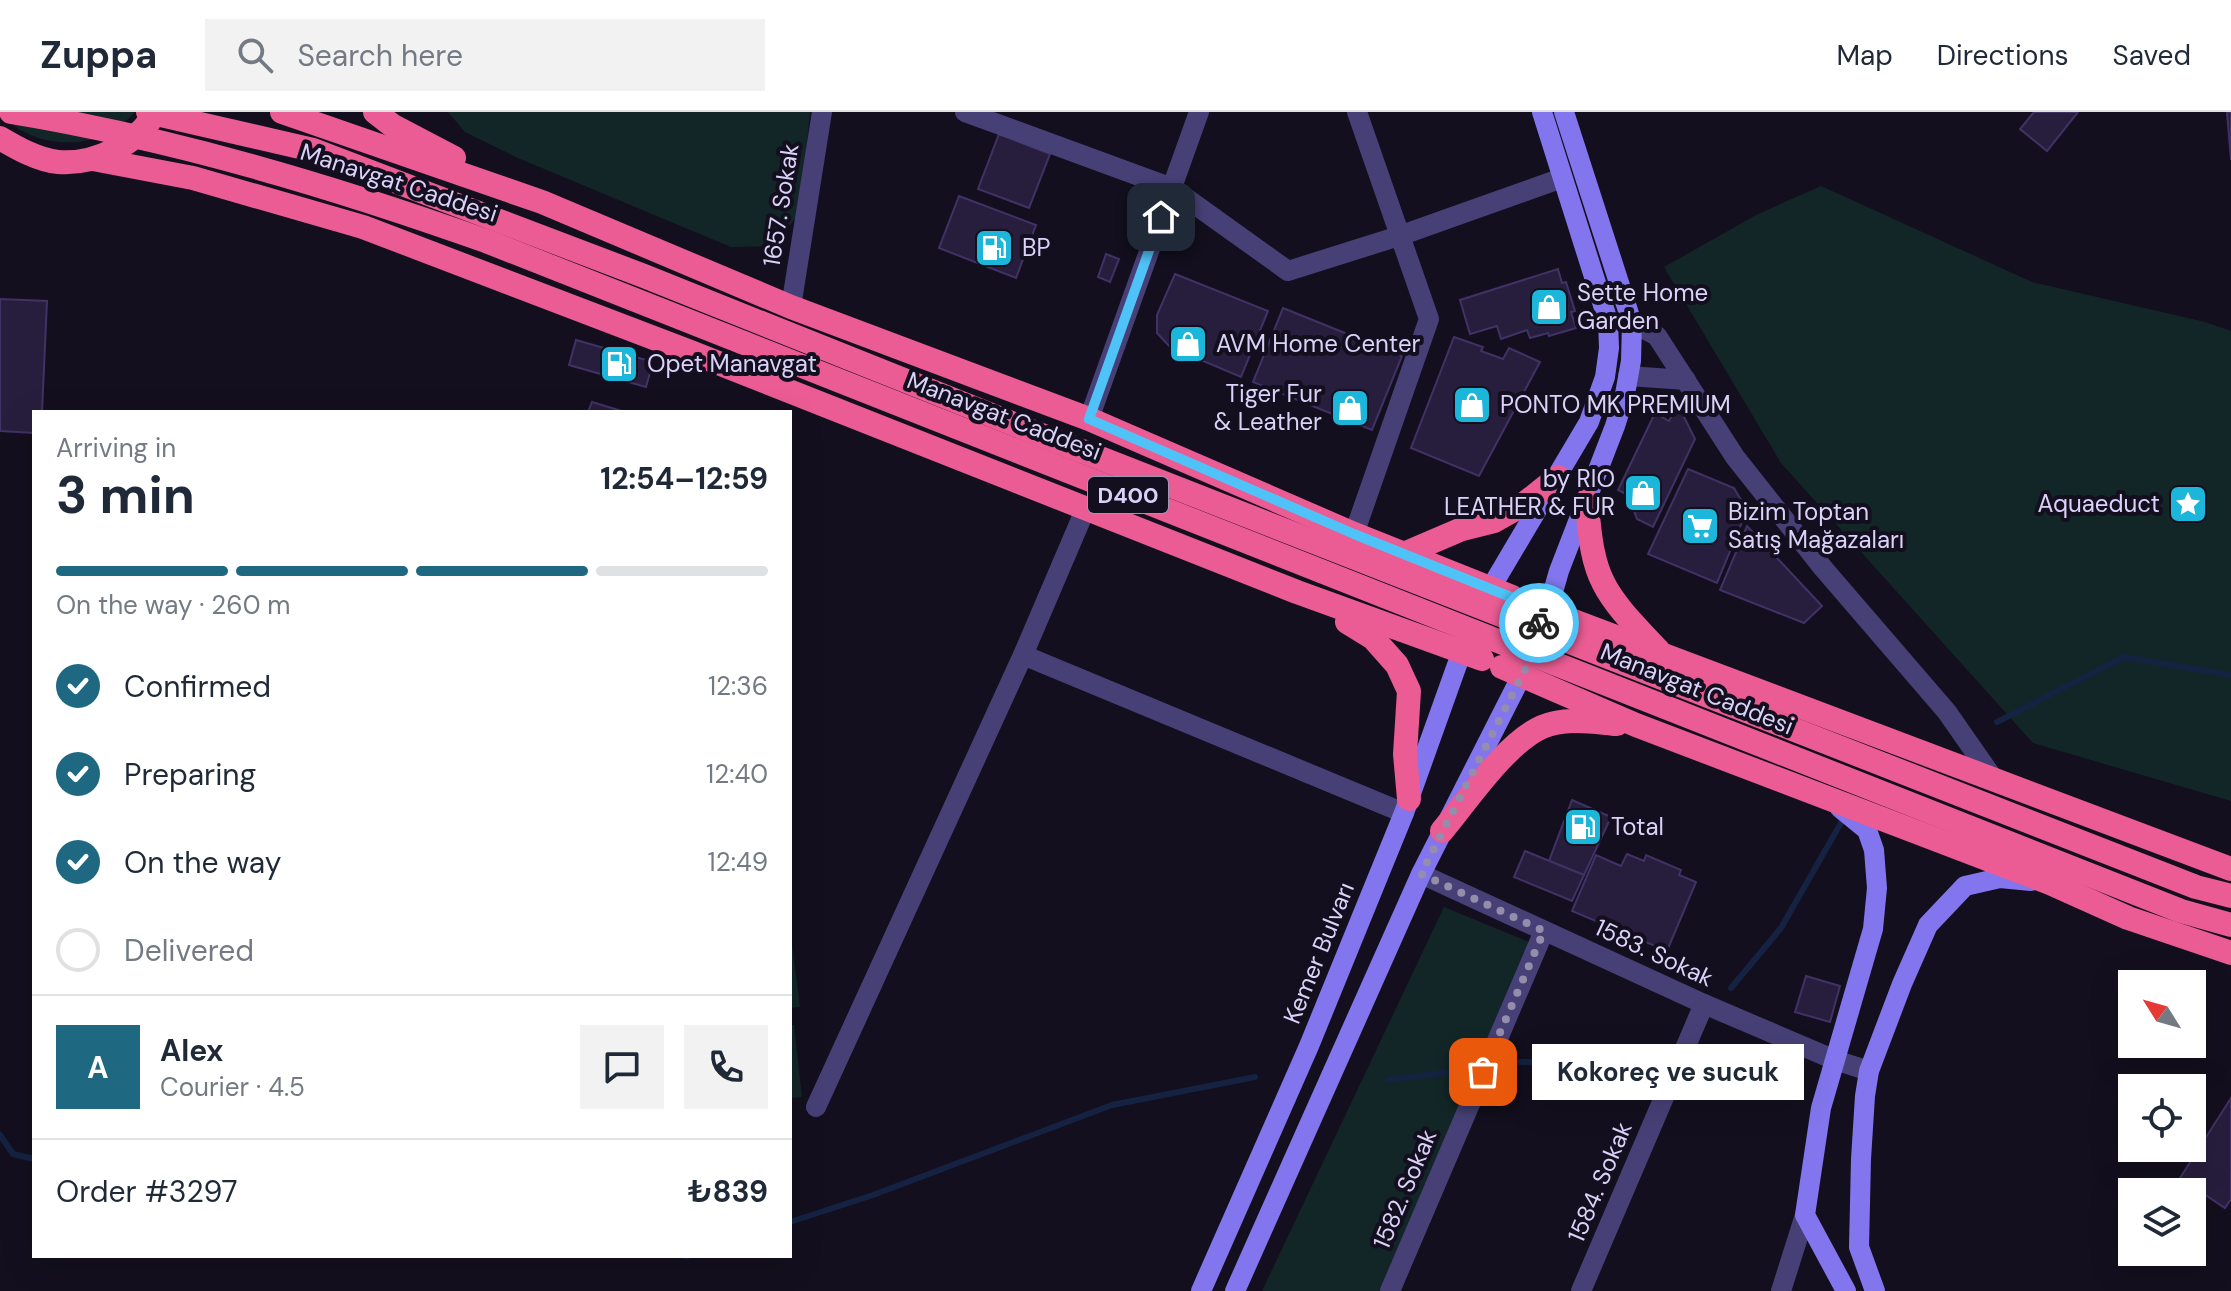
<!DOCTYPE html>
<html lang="en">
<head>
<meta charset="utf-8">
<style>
	body { margin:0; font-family:"DM Sans",sans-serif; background:#f2f2f3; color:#1f2937; height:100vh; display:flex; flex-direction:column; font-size:30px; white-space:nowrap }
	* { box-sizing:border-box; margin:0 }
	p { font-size:26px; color:#747a83 }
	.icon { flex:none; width:44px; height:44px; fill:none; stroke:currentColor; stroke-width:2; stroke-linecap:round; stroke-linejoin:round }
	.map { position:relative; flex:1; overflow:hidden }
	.side { position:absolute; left:32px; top:298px; width:760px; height:848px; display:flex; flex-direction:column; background:#fff; border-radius:0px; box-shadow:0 8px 32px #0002 }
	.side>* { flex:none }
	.needle { width:52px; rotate:307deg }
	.fabs { position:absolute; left:2118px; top:858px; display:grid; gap:16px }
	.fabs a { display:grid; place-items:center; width:88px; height:88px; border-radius:0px; background:#fff; box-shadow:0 8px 32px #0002; font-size:40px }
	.pin { position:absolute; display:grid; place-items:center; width:68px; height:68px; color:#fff; margin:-34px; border-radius:16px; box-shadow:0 4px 12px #0006 }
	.courier { position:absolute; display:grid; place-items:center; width:80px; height:80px; margin:-40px; border:6px solid #4fc3f7; border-radius:50%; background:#fff; color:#222; box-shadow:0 2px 10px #0007 }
	.bubble { position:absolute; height:56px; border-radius:0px; background:#fff; box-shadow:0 8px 32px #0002; font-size:26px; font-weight:700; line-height:56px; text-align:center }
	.head em { font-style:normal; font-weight:700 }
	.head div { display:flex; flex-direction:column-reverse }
	.head { display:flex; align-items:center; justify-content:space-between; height:136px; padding:0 24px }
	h1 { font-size:52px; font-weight:700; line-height:60px }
	.bar { display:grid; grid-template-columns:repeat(4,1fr); gap:12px 8px; align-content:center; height:96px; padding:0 24px }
	.bar i { height:10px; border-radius:6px; background:#e0e1e3 }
	.bar .on { background:#1e6881 }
	.bar p { grid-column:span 4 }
	.line { display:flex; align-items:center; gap:20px; padding:0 24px; border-top:2px solid #e0e1e3 }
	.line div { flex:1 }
	.round { display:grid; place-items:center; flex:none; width:84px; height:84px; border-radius:0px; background:#f2f2f3 }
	ol { padding:0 24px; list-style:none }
	li { display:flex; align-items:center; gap:24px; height:88px }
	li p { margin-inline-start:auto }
	li .icon { padding:8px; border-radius:50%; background:#1e6881; color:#fff; stroke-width:4 }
	li:last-child { color:#747a83 }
	li i { width:44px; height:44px; border:4px solid #e0e1e3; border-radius:50% }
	header { display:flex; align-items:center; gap:48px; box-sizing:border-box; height:112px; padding:0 40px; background:#fff; border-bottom:2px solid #e0e1e3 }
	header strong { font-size:38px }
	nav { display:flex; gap:44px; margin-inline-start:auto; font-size:28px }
	.search { width:560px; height:72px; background:#f2f2f3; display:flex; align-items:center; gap:20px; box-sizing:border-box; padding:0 28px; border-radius:0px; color:#747a83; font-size:30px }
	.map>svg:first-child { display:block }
	.green { fill:#132627 }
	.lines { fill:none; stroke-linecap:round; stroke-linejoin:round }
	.stream { stroke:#152242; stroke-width:6 }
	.building { fill:#271e3d; stroke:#413266; stroke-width:2 }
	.street { stroke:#474077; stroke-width:20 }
	.secondary { stroke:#8375ed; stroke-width:20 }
	.highway { stroke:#ea5c93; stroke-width:24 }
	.highway-bridge { stroke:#ea5c93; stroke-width:24 }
	.done { stroke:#948eac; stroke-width:8; stroke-dasharray:0 14.4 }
	.route { stroke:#4fc3f7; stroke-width:10 }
	.labels { text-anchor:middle; stroke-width:8; stroke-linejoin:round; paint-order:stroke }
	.shield { fill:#130f1e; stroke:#9e98b7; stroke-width:2 }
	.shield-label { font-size:22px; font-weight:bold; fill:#dad2f9 }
	.street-label { font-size:24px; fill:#dad2f9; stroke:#130f1e }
	.poi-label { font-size:24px; fill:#dad2f9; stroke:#130f1e; text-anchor:start }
</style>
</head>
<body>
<header>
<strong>Zuppa</strong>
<div class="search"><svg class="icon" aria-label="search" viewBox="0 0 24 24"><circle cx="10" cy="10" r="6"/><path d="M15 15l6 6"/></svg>Search here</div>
<nav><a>Map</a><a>Directions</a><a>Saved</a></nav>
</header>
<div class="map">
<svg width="2231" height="1179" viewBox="0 0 2231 1179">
	<rect width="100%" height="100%" fill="#130f1e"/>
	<g class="green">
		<path d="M 1,0 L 135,0 C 128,7 120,15 111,20 C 77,38 25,33 1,0 Z"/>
		<polygon points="448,0 810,0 800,101 772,134 731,135 518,46 465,20"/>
		<polygon points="1821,74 2032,170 2205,210 2231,219 2231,689 2033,631 1781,351 1664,155 1758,102"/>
		<polygon points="1444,795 1529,830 1381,1179 1262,1179"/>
		<polygon points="790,817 800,895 790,896"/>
		<polygon points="790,913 794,913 802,985 790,986"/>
	</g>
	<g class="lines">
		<g class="stream">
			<polyline points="1997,610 2124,545 2231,563"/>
			<polyline points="1731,876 1781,816 1842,709"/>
			<polyline points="1520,950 1627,949"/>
			<polyline points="1388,968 1466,958"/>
			<polyline points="0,1023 13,1042 34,1047"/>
			<polyline points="790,1110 873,1083 1112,993 1255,965"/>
			<polyline points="685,1144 688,1144"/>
		</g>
	</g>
	<g class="building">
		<polygon points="2034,0 2078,0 2047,39 2020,17"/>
		<polygon points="2227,0 2231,0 2231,48"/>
		<polygon points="999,22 1050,42 1029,96 978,77"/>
		<polygon points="959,84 1036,113 1016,166 939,136"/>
		<polygon points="1106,142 1119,147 1110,170 1098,165"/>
		<polygon points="1558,157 1562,171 1566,170 1575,199 1571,200 1576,216 1549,224 1548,221 1530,226 1527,218 1501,227 1497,214 1470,222 1460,188"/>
		<polygon points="1175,162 1268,199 1241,265 1170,235 1157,221 1157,203"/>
		<polygon points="0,187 47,189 42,300 34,300 34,321 0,319"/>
		<polygon points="1283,196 1402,244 1372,318 1253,270"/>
		<polygon points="1454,225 1483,235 1481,239 1503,247 1509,236 1540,250 1479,364 1411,336"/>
		<polygon points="576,228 653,250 646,275 569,253"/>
		<polygon points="592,290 625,300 588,300"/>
		<polygon points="1676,297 1682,301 1695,327 1653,415 1637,407 1628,383 1618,378 1655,301 1669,309"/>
		<polygon points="1688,357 1734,376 1747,398 1717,471 1648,442"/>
		<polygon points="1747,414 1822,494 1804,511 1720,478"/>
		<polygon points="1572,688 1611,705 1584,763 1549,749"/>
		<polygon points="1525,739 1584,763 1572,789 1514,765"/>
		<polygon points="1627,742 1644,749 1646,743 1681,758 1679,763 1696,770 1667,839 1572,799 1596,743 1621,754"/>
		<polygon points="1806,864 1840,874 1830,910 1795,900"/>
		<polygon points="2231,986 2231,1087 2225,1096 2180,1066"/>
	</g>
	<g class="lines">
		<g class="street">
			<polyline points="965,0 1172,76 1288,159 1399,124 1562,66"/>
			<polyline points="791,195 822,0"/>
			<polyline points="1632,211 1657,224 1735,345 1823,456 1947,600 1993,666"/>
			<polyline points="1628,264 1686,268"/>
			<polyline points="1089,307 1199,0"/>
			<polyline points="1354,422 1429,207 1357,0"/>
			<polyline points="1023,543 1404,701"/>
			<polyline points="1421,762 1704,892 1835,948 1869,959"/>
			<polyline points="816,995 1023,543 1085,398"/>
			<polyline points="1390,1179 1544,819"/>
			<polyline points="1581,1179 1704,892"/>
			<polyline points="1781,1179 1805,1103"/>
		</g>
		<g class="secondary">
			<polyline points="1483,489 1589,310 1605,265 1609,236 1608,209 1542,0"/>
			<polyline points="1538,532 1559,459 1615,314 1625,282 1631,249 1632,211 1564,0"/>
			<polyline points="1840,696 1867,718 1874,738 1877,776 1873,817 1821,996 1805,1103 1846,1179"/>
			<polyline points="1201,1179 1309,934 1404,701 1467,525"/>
			<polyline points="1235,1179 1421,762 1529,549"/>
			<polyline points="1875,1179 1859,1135 1861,1047 1865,984 1869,959 1902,872 1928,813 1965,774 2000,766 2031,769"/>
		</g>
		<g class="highway">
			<polyline points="282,0 542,90 791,195 1089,307 1354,422 1512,485"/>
			<polyline points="375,0 393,14 454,46"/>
			<path d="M 0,26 C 17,36 38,48 58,50 C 94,53 139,32 155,0"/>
			<polyline points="93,47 193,66 363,115 693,241 1297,480 1482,547"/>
			<path d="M 1587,389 C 1592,470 1604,481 1658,538"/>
			<polyline points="1406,441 1462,417 1494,409 1524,392 1558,365"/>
			<polyline points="1523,490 2231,757"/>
			<polyline points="1347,510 1373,526 1397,553 1409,579 1405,642 1409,687"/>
			<polyline points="1502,555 1636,613 2050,771 2128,806 2231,841"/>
			<path d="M 1442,719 C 1468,688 1506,631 1542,615 C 1565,605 1593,610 1617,612"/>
		</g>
		<g class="highway-bridge">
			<path d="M 11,0 C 174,27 331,74 486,129 L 2181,799 L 2231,813"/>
			<polyline points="148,0 313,38 644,164 1036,321 2196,775 2231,784"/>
		</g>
	</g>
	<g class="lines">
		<polyline class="done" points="1483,960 1544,819 1421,762 1538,532 1539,511"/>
		<polyline class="route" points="1161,105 1089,307 1354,422 1523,490 1532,497 1539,511"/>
	</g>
	<defs>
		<symbol id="fuel-square" viewBox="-11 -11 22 22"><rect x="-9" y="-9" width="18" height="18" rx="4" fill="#1cb6db" stroke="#130f1e"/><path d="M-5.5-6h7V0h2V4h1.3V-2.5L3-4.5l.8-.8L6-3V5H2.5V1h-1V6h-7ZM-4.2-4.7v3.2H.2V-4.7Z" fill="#fff"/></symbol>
		<symbol id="shop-square" viewBox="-11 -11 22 22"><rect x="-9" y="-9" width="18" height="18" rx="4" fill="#1cb6db" stroke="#130f1e"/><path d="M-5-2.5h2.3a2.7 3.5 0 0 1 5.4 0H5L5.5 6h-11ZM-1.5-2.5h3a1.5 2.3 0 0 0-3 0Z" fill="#fff"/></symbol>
		<symbol id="sight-square" viewBox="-11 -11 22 22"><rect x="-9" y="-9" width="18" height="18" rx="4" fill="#1cb6db" stroke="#130f1e"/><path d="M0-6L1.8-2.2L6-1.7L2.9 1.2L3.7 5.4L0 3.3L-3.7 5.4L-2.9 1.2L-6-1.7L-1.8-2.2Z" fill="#fff"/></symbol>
		<symbol id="supermarket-square" viewBox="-11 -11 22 22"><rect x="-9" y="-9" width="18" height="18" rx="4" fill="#1cb6db" stroke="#130f1e"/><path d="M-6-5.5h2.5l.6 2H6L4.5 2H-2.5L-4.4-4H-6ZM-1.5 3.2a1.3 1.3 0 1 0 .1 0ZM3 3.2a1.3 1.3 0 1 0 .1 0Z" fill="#fff"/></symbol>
	</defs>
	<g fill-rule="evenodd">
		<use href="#fuel-square" x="972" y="114" width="44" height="44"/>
		<use href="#shop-square" x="1527" y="173" width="44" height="44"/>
		<use href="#shop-square" x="1166" y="210" width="44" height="44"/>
		<use href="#fuel-square" x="597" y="230" width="44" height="44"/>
		<use href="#shop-square" x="1450" y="271" width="44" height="44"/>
		<use href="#shop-square" x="1328" y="274" width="44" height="44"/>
		<use href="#shop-square" x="1621" y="359" width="44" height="44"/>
		<use href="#sight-square" x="2166" y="370" width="44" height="44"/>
		<use href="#supermarket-square" x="1678" y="392" width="44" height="44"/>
		<use href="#fuel-square" x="1561" y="693" width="44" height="44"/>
	</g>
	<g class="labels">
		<rect class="shield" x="1088" y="365" width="80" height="36" rx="6"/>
		<g class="shield-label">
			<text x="1128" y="391">D400</text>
		</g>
		<g class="street-label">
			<text transform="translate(399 71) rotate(18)" y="8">Manavgat Caddesi</text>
			<text transform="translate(781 93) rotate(-81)" y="8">1657. Sokak</text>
			<text transform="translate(1004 304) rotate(21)" y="8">Manavgat Caddesi</text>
			<text transform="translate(1697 577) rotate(22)" y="8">Manavgat Caddesi</text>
			<text transform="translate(1319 841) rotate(-68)" y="8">Kemer Bulvarı</text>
			<text transform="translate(1654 841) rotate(25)" y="8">1583. Sokak</text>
			<text transform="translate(1600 1070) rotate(-67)" y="8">1584. Sokak</text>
			<text transform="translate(1405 1077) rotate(-67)" y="8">1582. Sokak</text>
		</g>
		<g class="poi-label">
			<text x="1022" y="144">BP</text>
			<text x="1577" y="189">Sette Home<tspan x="1577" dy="28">Garden</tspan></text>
			<text x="1216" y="240">AVM Home Center</text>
			<text x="647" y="260">Opet Manavgat</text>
			<text x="1322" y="290" text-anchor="end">Tiger Fur<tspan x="1322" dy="28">&amp; Leather</tspan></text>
			<text x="1500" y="301">PONTO MK PREMIUM</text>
			<text x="1615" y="375" text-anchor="end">by RIO<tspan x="1615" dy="28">LEATHER &amp; FUR</tspan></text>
			<text x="2160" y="400" text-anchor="end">Aquaeduct</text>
			<text x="1728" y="408">Bizim Toptan<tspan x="1728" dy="28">Satış Mağazaları</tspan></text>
			<text x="1611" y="723">Total</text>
		</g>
	</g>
</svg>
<div class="fabs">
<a><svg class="needle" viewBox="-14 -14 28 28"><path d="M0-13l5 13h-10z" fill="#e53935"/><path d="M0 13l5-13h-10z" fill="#747a83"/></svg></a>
<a><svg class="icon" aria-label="locate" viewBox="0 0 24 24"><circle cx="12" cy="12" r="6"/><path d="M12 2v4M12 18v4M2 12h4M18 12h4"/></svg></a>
<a><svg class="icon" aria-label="layers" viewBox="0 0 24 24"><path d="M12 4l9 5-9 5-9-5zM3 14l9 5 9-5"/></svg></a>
</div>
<div class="pin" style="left:1483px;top:960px;background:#ea580c"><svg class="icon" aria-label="bag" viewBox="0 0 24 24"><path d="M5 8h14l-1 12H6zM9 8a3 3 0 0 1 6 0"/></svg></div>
<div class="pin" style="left:1161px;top:105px;background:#1f2937"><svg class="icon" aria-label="home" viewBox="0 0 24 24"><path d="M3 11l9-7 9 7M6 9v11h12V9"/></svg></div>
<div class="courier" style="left:1539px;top:511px"><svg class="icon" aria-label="bike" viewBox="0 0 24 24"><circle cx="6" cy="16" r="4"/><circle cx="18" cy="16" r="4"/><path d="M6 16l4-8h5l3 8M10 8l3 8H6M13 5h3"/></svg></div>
<div class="bubble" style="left:1532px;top:932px;width:272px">Kokoreç ve sucuk</div>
<section class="side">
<div class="head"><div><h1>3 min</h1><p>Arriving in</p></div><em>12:54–12:59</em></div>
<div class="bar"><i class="on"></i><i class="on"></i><i class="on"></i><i></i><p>On the way · 260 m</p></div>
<ol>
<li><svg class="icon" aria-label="check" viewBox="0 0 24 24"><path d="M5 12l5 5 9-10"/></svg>Confirmed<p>12:36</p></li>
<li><svg class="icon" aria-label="check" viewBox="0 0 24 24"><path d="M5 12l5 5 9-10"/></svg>Preparing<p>12:40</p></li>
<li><svg class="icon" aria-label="check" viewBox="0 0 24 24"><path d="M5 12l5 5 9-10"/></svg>On the way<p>12:49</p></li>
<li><i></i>Delivered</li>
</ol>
<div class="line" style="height:144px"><b class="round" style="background:#1e6881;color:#fff">A</b><div><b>Alex</b><p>Courier · 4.5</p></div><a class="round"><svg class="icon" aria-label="chat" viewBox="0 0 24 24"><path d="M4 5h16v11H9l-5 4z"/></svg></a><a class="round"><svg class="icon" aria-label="phone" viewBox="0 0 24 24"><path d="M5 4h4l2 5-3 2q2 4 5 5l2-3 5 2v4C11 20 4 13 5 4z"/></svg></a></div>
<div class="line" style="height:104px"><div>Order #3297</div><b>₺839</b></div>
</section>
</div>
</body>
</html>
